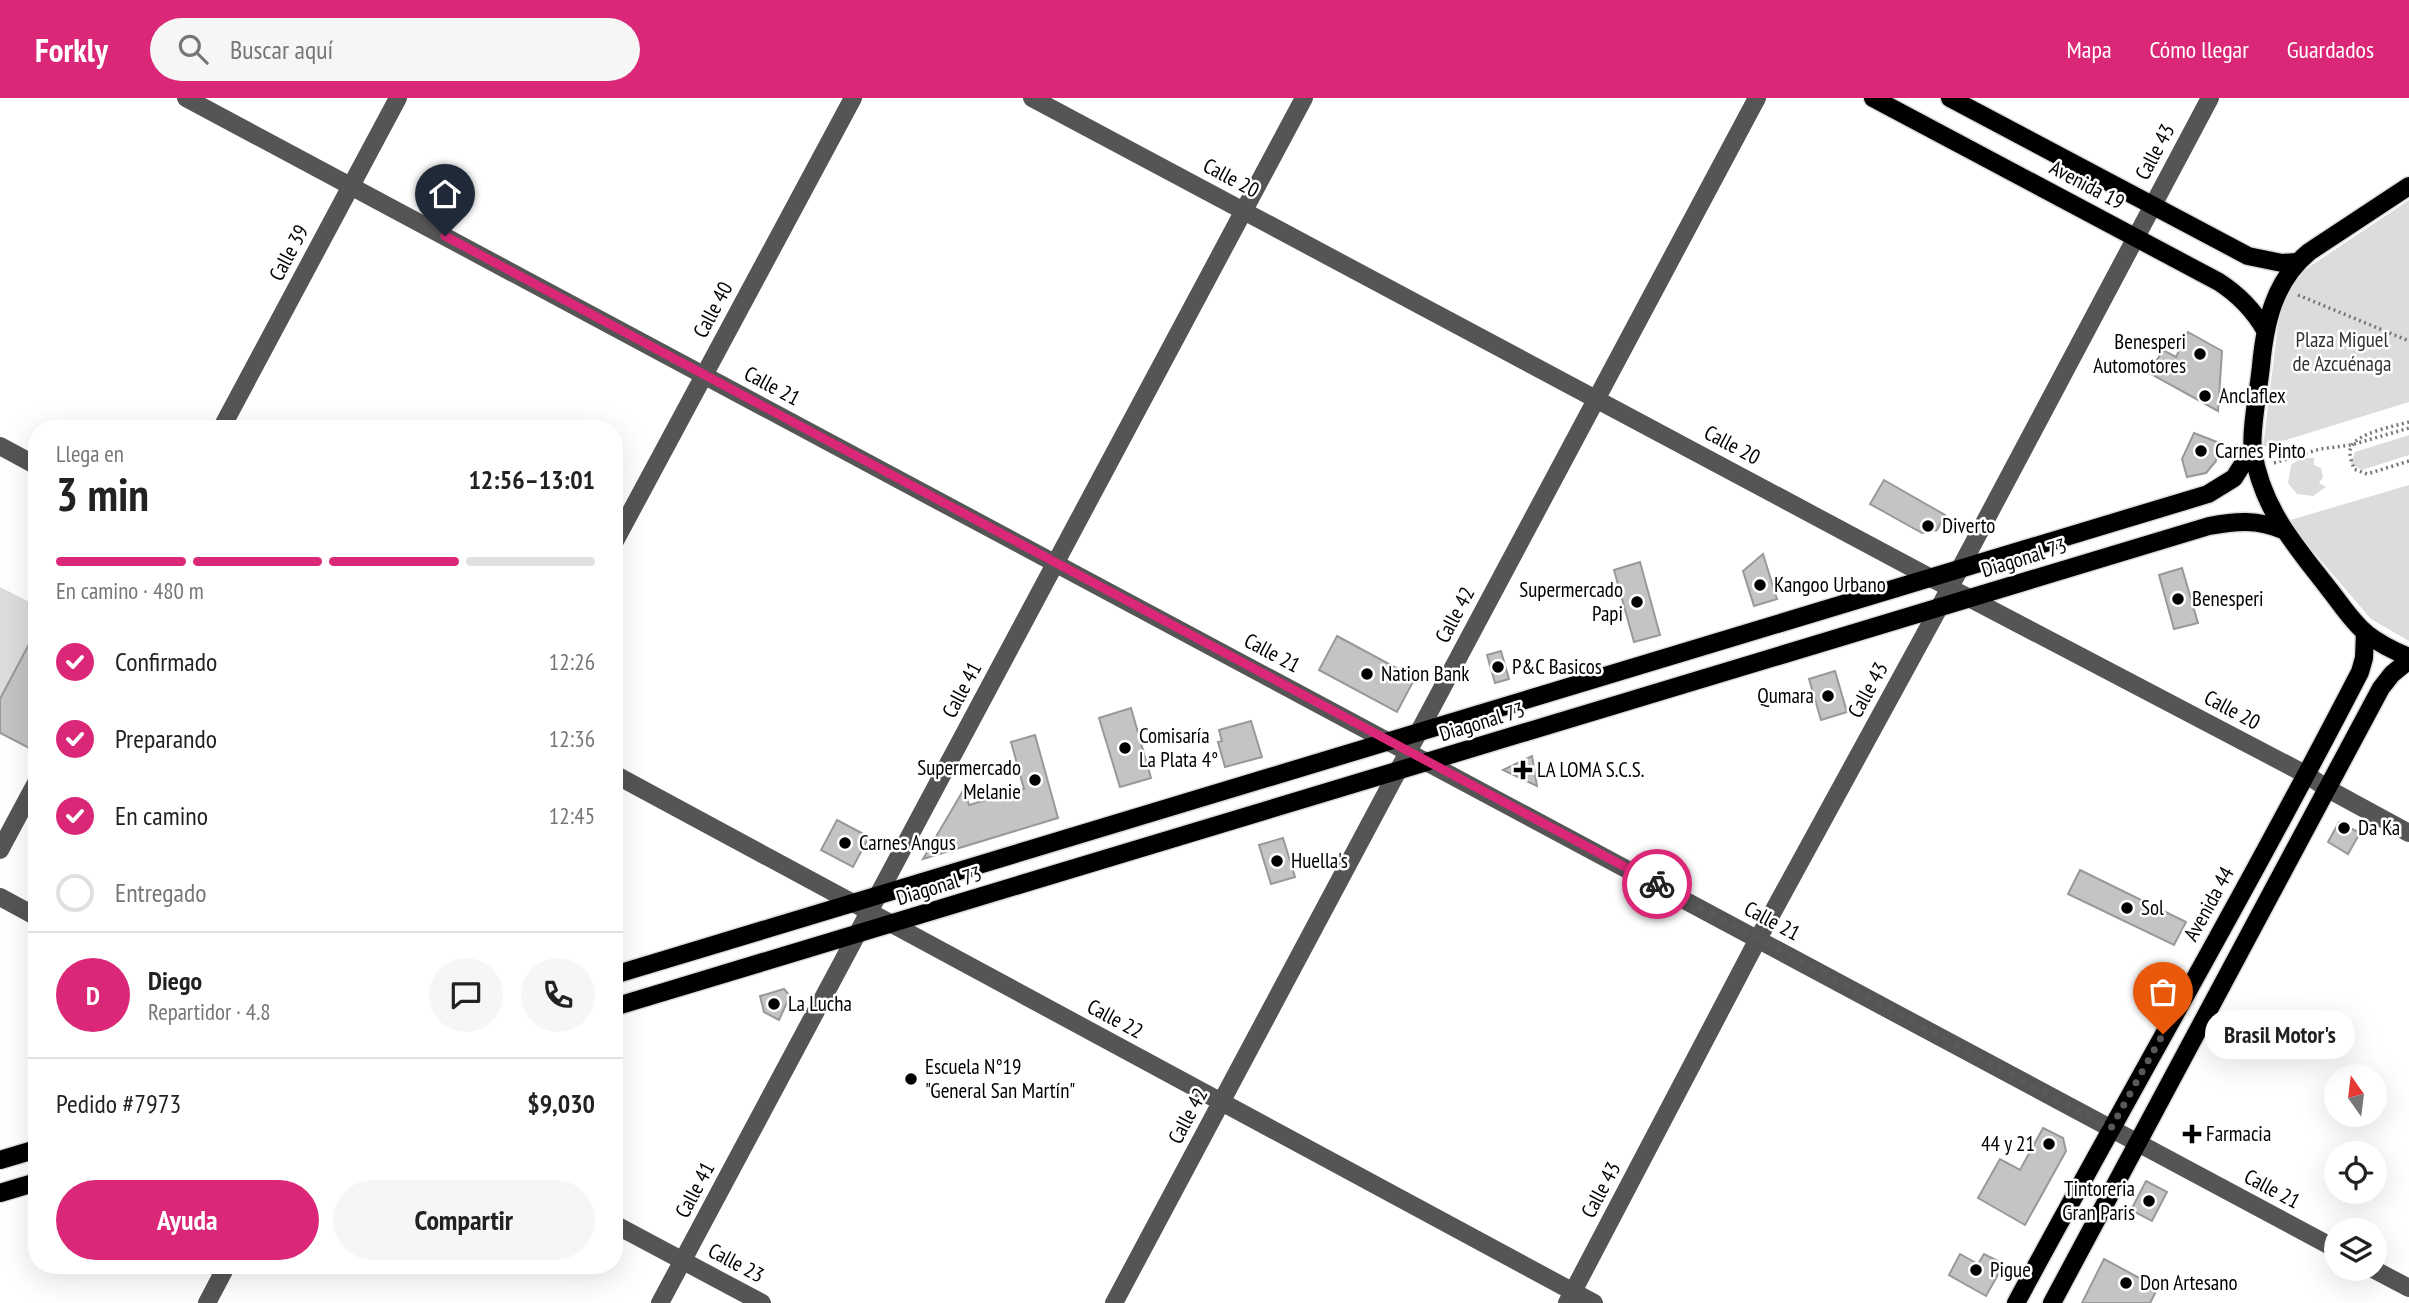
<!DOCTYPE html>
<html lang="es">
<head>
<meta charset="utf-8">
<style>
	body { margin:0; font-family:"PT Sans Narrow",sans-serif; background:#f6f6f6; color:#222; height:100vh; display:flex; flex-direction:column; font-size:26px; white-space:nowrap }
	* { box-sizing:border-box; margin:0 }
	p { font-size:23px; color:#767676 }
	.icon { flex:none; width:38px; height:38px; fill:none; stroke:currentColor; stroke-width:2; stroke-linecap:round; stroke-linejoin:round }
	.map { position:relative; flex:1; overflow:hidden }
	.side { position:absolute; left:28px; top:322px; width:595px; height:854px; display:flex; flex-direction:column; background:#fff; border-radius:28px; box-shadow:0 7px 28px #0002 }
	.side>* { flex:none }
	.needle { width:46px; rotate:346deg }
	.tools { position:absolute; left:2324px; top:966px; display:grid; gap:14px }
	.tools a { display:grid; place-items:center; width:63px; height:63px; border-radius:50%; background:#fff; box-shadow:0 7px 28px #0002; font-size:35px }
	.pin { position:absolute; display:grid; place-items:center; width:60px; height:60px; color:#fff; margin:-72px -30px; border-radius:50% 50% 50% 0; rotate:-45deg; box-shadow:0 0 7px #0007 }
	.pin .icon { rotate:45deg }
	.courier { position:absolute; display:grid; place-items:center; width:70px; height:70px; margin:-35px; border:5px solid #db2777; border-radius:50%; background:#fff; color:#222; box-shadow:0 2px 9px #0007 }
	.bubble { position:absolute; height:49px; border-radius:24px; background:#fff; box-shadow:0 7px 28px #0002; font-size:23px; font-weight:700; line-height:49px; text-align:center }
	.overview em { font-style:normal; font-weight:700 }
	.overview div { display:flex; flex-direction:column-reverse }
	.overview { display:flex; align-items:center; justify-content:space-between; height:119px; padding:0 28px }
	h1 { font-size:46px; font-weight:700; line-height:52px }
	.bar { display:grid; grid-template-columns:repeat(4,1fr); gap:10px 7px; align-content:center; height:84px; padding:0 28px }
	.bar i { height:9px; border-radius:5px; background:#e0e0e0 }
	.bar .active { background:#db2777 }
	.bar p { grid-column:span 4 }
	.line { display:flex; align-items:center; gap:18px; padding:0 28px; border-top:2px solid #e0e0e0 }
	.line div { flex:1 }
	.round { display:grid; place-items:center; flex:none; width:74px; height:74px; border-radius:37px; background:#f6f6f6 }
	ol { padding:0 28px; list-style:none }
	li { display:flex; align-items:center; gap:21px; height:77px }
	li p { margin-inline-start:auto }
	li .icon { padding:7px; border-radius:50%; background:#db2777; color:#fff; stroke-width:4 }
	li:last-child { color:#767676 }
	li i { width:38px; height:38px; border:4px solid #e0e0e0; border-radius:50% }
	.cta { display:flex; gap:14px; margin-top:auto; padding:14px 28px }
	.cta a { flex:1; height:80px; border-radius:42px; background:#db2777; color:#fff; font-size:28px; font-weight:700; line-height:80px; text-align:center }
	.cta a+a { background:#f6f6f6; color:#222 }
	header { display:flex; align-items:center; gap:42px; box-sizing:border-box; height:98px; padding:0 35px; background:#db2777; color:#fff }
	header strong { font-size:33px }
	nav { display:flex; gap:38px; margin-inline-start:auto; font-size:24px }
	.search { width:490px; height:63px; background:#f6f6f6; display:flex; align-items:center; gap:18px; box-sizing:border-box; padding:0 24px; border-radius:38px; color:#767676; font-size:26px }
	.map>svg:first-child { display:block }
	.green { fill:#dcdcdc }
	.building { fill:#c4c4c4; stroke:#999; stroke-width:2 }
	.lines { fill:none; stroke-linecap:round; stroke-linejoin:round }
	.major-casing { stroke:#dbdbdb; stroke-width:21 }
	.path { stroke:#777; stroke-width:3.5; stroke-dasharray:2 3.5; stroke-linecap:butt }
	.minor { stroke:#555; stroke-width:18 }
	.major { stroke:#000; stroke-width:18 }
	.done { stroke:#595959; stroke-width:7; stroke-dasharray:0 12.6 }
	.route { stroke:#db2777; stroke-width:9 }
	.poi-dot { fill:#000; stroke:#fff; stroke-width:2.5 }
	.labels { text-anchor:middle; stroke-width:5; stroke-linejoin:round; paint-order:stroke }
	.street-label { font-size:21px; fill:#000; stroke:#fff }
	.park-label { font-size:21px; fill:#333; stroke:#fff }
	.poi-label { font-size:21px; fill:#000; stroke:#fff; text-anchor:start }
</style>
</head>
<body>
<header>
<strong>Forkly</strong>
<div class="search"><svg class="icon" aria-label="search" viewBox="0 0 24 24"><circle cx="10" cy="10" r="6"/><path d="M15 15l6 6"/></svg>Buscar aquí</div>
<nav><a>Mapa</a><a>Cómo llegar</a><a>Guardados</a></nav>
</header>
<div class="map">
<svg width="2409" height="1205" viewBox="0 0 2409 1205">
	<rect width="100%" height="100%" fill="#fff"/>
	<g class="green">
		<polygon points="2409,102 2409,304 2263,349 2281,203 2303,173"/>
		<polygon points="2409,337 2409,357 2362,372 2351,366 2355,354"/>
		<polygon points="2301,360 2314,360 2314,367 2321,370 2323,379 2319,385 2326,389 2313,398 2297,396 2288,385 2291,367"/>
		<polygon points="2409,387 2409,543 2371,521 2287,423"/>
		<polygon points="0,489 37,508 37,653 0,634"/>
	</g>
	<g class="building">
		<polygon points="2188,234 2222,253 2218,313 2149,275 2163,252 2176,259"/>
		<polygon points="2194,335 2217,344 2216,363 2206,375 2187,379 2182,361"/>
		<polygon points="1884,382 1945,417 1937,432 1922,435 1870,406"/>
		<polygon points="1763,456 1777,501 1754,508 1743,473"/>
		<polygon points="1640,464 1660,537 1634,544 1614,472"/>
		<polygon points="2182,470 2198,525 2174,531 2159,477"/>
		<polygon points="37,531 37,654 0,635 0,601"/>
		<polygon points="1337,538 1415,580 1397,614 1319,572"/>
		<polygon points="1501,553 1509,581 1495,585 1487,557"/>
		<polygon points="1835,573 1847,614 1821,622 1809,581"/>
		<polygon points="1131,610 1151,680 1120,689 1099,620"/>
		<polygon points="1251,623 1262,659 1225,669 1218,644 1222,643 1219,632"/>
		<polygon points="1035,637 1058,720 923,761 964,691 969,707 1024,691 1011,644"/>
		<polygon points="1532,658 1537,688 1503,672"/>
		<polygon points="837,722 869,739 853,769 821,752"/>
		<polygon points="2339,724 2360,735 2348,756 2328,744"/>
		<polygon points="1283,740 1295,779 1271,786 1259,747"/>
		<polygon points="2080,772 2186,824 2174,847 2068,796"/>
		<polygon points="784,891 790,898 779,922 764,914 760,898"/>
		<polygon points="2043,1030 2063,1040 2066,1053 2025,1127 1978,1100 2000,1061 2020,1072"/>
		<polygon points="2146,1083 2167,1094 2152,1123 2131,1112"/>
		<polygon points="1960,1156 1978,1166 1984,1156 2004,1166 1986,1198 1949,1177"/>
		<polygon points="2104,1161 2158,1190 2150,1205 2082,1205"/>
	</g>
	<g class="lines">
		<defs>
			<g id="major">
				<path d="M 1873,0 L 2219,184 C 2239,197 2253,211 2265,232"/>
				<polyline points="1950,0 2248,158 2282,165 2297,164"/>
				<path d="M 2409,88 L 2309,154 C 2274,183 2265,225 2261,268 C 2259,290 2250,333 2253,353 C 2262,411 2295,447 2329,491 C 2341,506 2352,524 2367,536 C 2380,546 2394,553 2409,559"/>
				<polyline points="614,877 2208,396 2234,380 2253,350"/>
				<path d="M 614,909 L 2209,428 C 2236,423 2257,421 2283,432"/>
				<polyline points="0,1062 37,1051"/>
				<polyline points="0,1095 37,1084"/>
				<path d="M 2016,1205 C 2130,994 2250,787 2360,574 L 2364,560 L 2365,534"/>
				<polyline points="2052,1205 2381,590 2392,576 2409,562"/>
			</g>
		</defs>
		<use href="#major" class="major-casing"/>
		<g class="path">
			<polyline points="2298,197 2409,243"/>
			<path d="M 2409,324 C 2395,328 2357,335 2351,349 C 2348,356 2352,364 2354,371 L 2367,376 L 2409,363"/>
			<polyline points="2274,365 2320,351 2351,347 2409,330"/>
		</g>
		<g class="minor">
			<polyline points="186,0 2336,1151"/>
			<polyline points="1032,0 1931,480 2307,677 2328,691 2409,735"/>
			<polyline points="221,331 398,0"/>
			<polyline points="0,348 37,368"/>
			<polyline points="614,445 853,0"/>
			<polyline points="614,676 1594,1205"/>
			<polyline points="0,752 37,683"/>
			<polyline points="0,799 37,819"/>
			<polyline points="614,1126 762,1205"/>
			<polyline points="2373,1171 2409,1190"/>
			<polyline points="207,1205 227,1167"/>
			<polyline points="660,1205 1304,0"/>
			<polyline points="1114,1205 1757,0"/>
			<polyline points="1567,1205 1758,841 1939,510 2210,0"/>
		</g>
		<use href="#major" class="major"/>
	</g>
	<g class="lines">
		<polyline class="done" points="1657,786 2111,1030 2163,936"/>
		<polyline class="route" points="445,138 1657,786"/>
	</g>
	<g class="poi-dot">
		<circle cx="2200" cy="256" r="7"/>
		<circle cx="2205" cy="298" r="7"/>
		<circle cx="2201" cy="353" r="7"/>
		<circle cx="1928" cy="428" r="7"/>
		<circle cx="1760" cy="487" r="7"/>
		<circle cx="2178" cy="501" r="7"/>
		<circle cx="1637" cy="504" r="7"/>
		<circle cx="1498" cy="569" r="7"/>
		<circle cx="1367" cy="576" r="7"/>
		<circle cx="1828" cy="598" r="7"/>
		<circle cx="1125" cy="650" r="7"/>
		<path d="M1519.5 661.5h7v7h7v7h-7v7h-7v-7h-7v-7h7z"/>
		<circle cx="1035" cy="682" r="7"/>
		<circle cx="2344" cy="730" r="7"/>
		<circle cx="845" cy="745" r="7"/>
		<circle cx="1277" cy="763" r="7"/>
		<circle cx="2127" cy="810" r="7"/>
		<circle cx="774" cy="906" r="7"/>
		<circle cx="911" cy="981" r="7"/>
		<path d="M2188.5 1025.5h7v7h7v7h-7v7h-7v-7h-7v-7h7z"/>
		<circle cx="2049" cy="1046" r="7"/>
		<circle cx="2149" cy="1103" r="7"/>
		<circle cx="1976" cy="1172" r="7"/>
		<circle cx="2126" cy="1185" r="7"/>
	</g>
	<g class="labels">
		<g class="street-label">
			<text transform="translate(2155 54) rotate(-62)" y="7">Calle 43</text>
			<text transform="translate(1231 80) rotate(28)" y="7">Calle 20</text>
			<text transform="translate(2087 87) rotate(28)" y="7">Avenida 19</text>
			<text transform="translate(289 155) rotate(-62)" y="7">Calle 39</text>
			<text transform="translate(713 212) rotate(-62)" y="7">Calle 40</text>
			<text transform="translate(772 288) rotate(28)" y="7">Calle 21</text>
			<text transform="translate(1732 347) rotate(28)" y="7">Calle 20</text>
			<text transform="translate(2024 460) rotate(-17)" y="7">Diagonal 73</text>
			<text transform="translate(1455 517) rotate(-62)" y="7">Calle 42</text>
			<text transform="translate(1272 555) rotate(28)" y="7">Calle 21</text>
			<text transform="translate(962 592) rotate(-62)" y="7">Calle 41</text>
			<text transform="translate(1868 592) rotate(-61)" y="7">Calle 43</text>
			<text transform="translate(2232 612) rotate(28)" y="7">Calle 20</text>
			<text transform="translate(1482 624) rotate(-17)" y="7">Diagonal 73</text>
			<text transform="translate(939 788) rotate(-17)" y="7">Diagonal 73</text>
			<text transform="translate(2209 806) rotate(-61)" y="7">Avenida 44</text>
			<text transform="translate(1772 823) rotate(28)" y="7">Calle 21</text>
			<text transform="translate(1115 921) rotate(28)" y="7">Calle 22</text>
			<text transform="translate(1188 1018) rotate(-62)" y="7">Calle 42</text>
			<text transform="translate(2272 1091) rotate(28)" y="7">Calle 21</text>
			<text transform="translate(695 1092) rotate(-62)" y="7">Calle 41</text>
			<text transform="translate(1601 1092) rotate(-62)" y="7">Calle 43</text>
			<text transform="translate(736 1165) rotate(28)" y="7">Calle 23</text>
		</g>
		<g class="park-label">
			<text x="2342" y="249">Plaza Miguel<tspan x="2342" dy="24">de Azcuénaga</tspan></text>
		</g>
		<g class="poi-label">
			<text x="2186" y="251" text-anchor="end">Benesperi<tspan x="2186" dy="24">Automotores</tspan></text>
			<text x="2219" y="305">Anclaflex</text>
			<text x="2215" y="360">Carnes Pinto</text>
			<text x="1942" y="435">Diverto</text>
			<text x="1774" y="494">Kangoo Urbano</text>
			<text x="1623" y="499" text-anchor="end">Supermercado<tspan x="1623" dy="24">Papi</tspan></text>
			<text x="2192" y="508">Benesperi</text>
			<text x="1512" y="576">P&amp;C Basicos</text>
			<text x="1381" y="583">Nation Bank</text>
			<text x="1814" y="605" text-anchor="end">Qumara</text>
			<text x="1139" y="645">Comisaría<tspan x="1139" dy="24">La Plata 4°</tspan></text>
			<text x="1021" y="677" text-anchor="end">Supermercado<tspan x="1021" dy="24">Melanie</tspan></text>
			<text x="1537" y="679">LA LOMA S.C.S.</text>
			<text x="2358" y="737">Da Ka</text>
			<text x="859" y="752">Carnes Angus</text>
			<text x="1291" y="770">Huella's</text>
			<text x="2141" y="817">Sol</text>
			<text x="788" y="913">La Lucha</text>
			<text x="925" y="976">Escuela N°19<tspan x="925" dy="24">"General San Martín"</tspan></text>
			<text x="2206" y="1043">Farmacia</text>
			<text x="2035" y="1053" text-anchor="end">44 y 21</text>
			<text x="2135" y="1098" text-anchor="end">Tintoreria<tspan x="2135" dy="24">Gran Paris</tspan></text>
			<text x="1990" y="1179">Pigue</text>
			<text x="2140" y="1192">Don Artesano</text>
		</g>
	</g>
</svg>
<div class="tools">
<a><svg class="needle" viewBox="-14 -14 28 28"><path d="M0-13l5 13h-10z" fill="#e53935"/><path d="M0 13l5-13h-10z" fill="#767676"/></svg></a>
<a><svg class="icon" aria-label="locate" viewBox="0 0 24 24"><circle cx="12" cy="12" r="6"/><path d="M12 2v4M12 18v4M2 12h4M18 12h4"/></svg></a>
<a><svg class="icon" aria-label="layers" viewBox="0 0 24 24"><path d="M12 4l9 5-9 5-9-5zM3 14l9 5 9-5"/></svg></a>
</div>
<div class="pin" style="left:2163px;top:936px;background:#ea580c"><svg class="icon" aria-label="bag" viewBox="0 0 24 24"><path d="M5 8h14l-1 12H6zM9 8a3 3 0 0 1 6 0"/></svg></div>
<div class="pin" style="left:445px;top:138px;background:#1f2937"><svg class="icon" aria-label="home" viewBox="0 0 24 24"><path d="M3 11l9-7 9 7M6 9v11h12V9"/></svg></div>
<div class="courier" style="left:1657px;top:786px"><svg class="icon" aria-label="bike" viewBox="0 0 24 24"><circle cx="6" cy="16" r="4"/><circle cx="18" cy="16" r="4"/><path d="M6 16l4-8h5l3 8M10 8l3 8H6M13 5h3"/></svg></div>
<div class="bubble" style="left:2205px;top:912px;width:150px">Brasil Motor's</div>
<section class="side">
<div class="overview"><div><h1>3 min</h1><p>Llega en</p></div><em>12:56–13:01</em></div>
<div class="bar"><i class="active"></i><i class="active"></i><i class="active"></i><i></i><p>En camino · 480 m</p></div>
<ol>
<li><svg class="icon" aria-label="check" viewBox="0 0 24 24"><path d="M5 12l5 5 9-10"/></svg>Confirmado<p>12:26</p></li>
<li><svg class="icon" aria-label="check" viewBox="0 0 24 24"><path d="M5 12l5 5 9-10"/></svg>Preparando<p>12:36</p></li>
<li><svg class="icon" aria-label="check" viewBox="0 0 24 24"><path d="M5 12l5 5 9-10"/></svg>En camino<p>12:45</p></li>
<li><i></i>Entregado</li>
</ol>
<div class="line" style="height:126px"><b class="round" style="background:#db2777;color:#fff">D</b><div><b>Diego</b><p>Repartidor · 4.8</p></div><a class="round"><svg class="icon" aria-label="chat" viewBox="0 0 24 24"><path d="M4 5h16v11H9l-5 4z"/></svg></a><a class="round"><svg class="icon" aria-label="phone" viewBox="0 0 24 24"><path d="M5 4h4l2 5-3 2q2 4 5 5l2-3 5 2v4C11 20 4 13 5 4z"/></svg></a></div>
<div class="line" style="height:91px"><div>Pedido #7973</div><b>$9,030</b></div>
<div class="cta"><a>Ayuda</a><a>Compartir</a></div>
</section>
</div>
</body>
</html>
